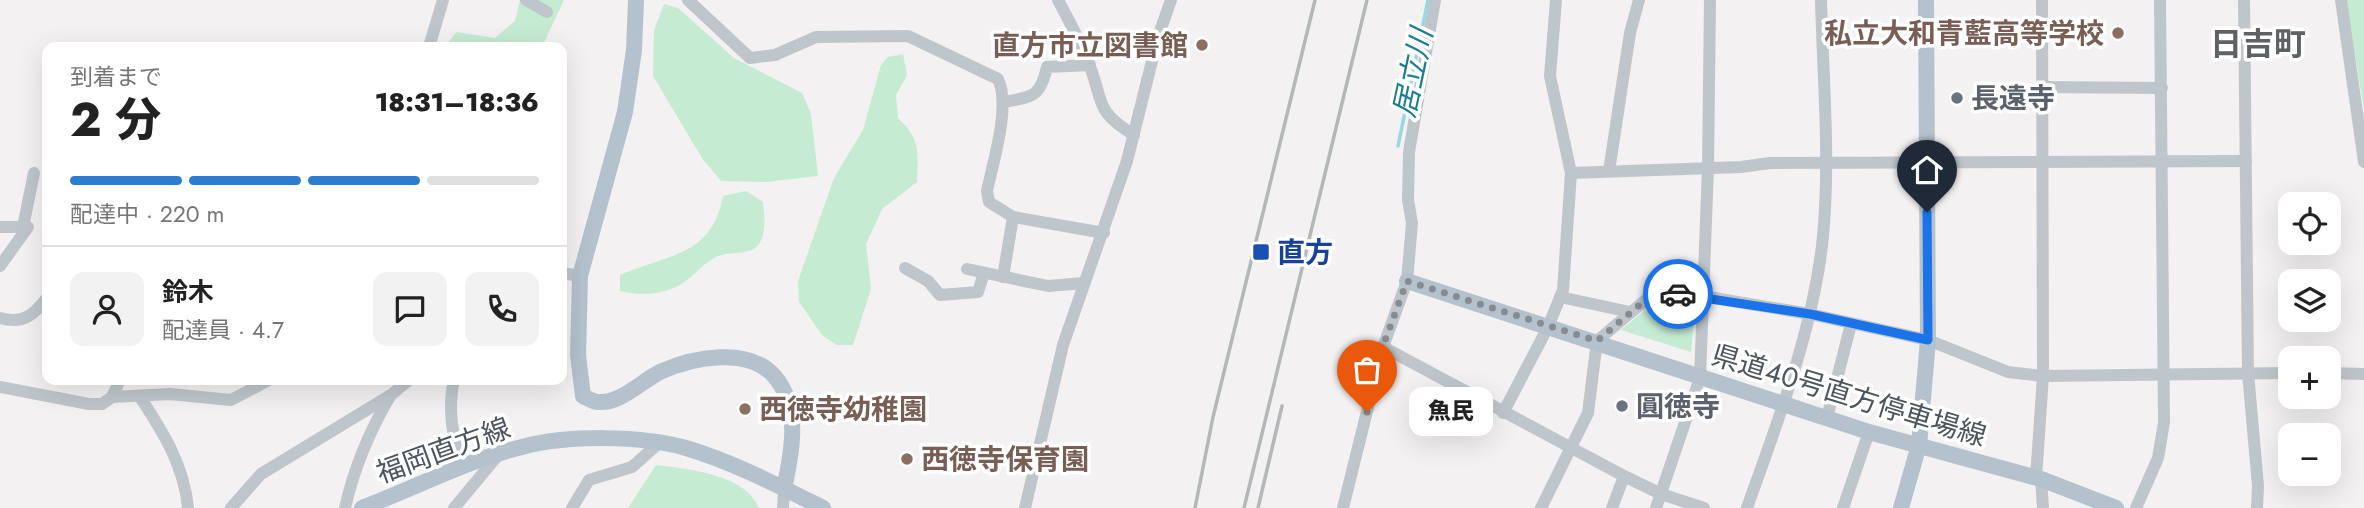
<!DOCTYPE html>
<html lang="ja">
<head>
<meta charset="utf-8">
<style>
	body { margin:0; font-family:Jost,"Noto Sans JP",sans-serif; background:#f2f2f2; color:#222; height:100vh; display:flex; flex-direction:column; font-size:26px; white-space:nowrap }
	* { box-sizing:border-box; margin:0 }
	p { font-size:23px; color:#767676 }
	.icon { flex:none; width:38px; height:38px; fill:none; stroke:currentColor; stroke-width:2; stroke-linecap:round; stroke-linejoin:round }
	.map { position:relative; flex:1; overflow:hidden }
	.sheet { position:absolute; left:42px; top:42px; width:525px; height:343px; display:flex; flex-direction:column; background:#fff; border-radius:14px; box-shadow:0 7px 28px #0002 }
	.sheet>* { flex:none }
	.controls { position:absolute; left:2278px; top:192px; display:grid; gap:14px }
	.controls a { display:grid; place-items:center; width:63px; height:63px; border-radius:14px; background:#fff; box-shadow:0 7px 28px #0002; font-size:35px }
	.pin { position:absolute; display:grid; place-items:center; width:60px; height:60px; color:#fff; margin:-72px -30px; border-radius:50% 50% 50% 0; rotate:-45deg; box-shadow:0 0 7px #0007 }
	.pin .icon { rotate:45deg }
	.courier { position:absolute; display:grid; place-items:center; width:70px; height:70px; margin:-35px; border:5px solid #1a73e8; border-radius:50%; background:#fff; color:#222; box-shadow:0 2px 9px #0007 }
	.bubble { position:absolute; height:49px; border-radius:14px; background:#fff; box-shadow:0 7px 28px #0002; font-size:23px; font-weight:800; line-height:49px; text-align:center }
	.overview em { font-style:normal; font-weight:800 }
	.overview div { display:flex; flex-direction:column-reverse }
	.overview { display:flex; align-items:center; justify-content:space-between; height:119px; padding:0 28px }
	h1 { font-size:46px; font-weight:800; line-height:52px }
	.bar { display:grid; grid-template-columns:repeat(4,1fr); gap:10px 7px; align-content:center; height:84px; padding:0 28px }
	.bar i { height:9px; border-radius:5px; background:#e0e0e0 }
	.bar .selected { background:#2c7dd2 }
	.bar p { grid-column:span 4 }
	.line { display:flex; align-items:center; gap:18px; padding:0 28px; border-top:2px solid #e0e0e0 }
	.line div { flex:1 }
	.round { display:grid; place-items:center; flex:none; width:74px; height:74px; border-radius:14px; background:#f2f2f2 }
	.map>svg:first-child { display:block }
	.green { fill:#c5ebd2 }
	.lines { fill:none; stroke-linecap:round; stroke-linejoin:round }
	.stream { stroke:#96d8e4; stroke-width:3.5 }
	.minor { stroke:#bec6cc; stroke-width:12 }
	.major { stroke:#b4c2cd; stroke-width:16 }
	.rail { stroke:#b4b7ba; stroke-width:3.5 }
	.done { stroke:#868c91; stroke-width:7; stroke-dasharray:0 12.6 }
	.route { stroke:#1a73e8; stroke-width:9 }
	.education-dot { fill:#8d6e63; stroke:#fff; stroke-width:2.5 }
	.worship-dot { fill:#6b7280; stroke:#fff; stroke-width:2.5 }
	.transit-dot { fill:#1a4fb4; stroke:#fff; stroke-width:2.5 }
	.labels { text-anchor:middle; stroke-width:7; stroke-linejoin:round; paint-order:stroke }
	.education-label { font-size:28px; font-weight:bold; fill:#785e54; stroke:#fff; text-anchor:end }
	.worship-label { font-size:28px; font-weight:bold; fill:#5b616d; stroke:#fff; text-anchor:start }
	.transit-label { font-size:28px; font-weight:bold; fill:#164399; stroke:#fff; text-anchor:start }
	.street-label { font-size:28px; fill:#4b555d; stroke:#fff }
	.water-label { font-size:30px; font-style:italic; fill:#1a7e91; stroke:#fff }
	.quarter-label { font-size:32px; font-weight:bold; fill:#5e6265; stroke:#fff }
</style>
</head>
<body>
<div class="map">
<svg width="2364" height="508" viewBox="0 0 2364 508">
	<rect width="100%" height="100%" fill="#f3f1f1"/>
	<g class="green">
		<polygon points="520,0 564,0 542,47 445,47 456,32 495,38 515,21"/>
		<polygon points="2346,0 2364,0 2364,110"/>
		<polygon points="664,4 678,8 734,58 802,93 811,114 818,176 766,182 721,181 702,158 653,76 654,30"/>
		<path d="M 903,54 L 907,75 L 896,95 L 898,118 C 921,140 918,152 917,182 L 882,209 L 866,244 L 871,289 L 853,345 L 837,345 L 822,335 L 799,302 L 798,281 L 834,178 L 863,130 L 881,65 L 888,57 Z"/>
		<path d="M 746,191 L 763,202 C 764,216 767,232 759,244 C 751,256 730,251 718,256 C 704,262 695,275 683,283 C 665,295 640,296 620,291 L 620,275 C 669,254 712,256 723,196 Z"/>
		<polygon points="1653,303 1686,303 1695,309 1691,352 1621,330"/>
		<path d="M 656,465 C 688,469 745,474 759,508 L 628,508 Z"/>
	</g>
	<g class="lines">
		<polyline class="stream" points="1398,146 1428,0"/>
		<g class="minor">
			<polyline points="526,0 547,12"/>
			<path d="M 688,0 L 750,58 L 775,55 L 816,37 L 908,36 L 998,79 C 1011,106 993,162 987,191 L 989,202 L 1013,217 L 1104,233"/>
			<path d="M 1058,0 C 1069,21 1081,42 1089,64 C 1104,102 1094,111 1134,135"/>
			<polyline points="2244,0 2248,373 2258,486 2257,508"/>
			<polyline points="2341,0 2364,162"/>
			<polyline points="429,47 443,0"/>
			<polyline points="2042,87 2162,88"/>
			<path d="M 1003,102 C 1032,97 1040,98 1047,67 L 1090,65"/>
			<polyline points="1609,171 1630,33 1639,0"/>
			<polyline points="1571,173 1741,167 1770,163 2246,161"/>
			<polyline points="0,227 28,227 0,266"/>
			<polyline points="23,227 34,173"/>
			<polyline points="905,268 928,281 940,295 978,292 984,273"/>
			<polyline points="967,269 1048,286 1084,283"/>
			<polyline points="562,273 580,276"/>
			<polyline points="1003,277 1013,217"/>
			<polyline points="1560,297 1630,312"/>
			<path d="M 0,318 C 23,324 33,316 47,298"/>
			<polyline points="1383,347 1624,476 1661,494 1704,508"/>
			<polyline points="2329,373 2364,374"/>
			<path d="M 454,380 C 447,409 453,438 462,467"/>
			<polyline points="0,387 89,404 102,404 112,397 170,394 231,400 269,380"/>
			<polyline points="112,397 120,380"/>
			<path d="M 140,397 C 163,432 184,465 188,508"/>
			<polyline points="1503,413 1548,327 1563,290 1571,173 1550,76 1556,0"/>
			<polyline points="1827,418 1851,324"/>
			<polyline points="2036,478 2043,376 2042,0"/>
			<polyline points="2041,479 2043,508"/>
			<polyline points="231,508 261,474 391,395 409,380"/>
			<path d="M 345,508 C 354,468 368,434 389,398"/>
			<polyline points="454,508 499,454"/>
			<polyline points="572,508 589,480 632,467 659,443"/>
			<polyline points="783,508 784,489"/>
			<polyline points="1025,508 1063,345 1127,161 1158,37 1171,0"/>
			<polyline points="1343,508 1383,347 1407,281 1412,223 1408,200 1409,152 1435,0"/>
			<polyline points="1541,508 1588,413 1597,341 1655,292 1702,296 1810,314 1928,340 2008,372 2043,376 2291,373"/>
			<polyline points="1612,508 1624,476"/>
			<polyline points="1656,508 1700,378 1708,168 1710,0"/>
			<path d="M 1747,508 C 1777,423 1811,336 1822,246 C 1831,165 1823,81 1821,0"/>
			<polyline points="1843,508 1869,432"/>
			<polyline points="2136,508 2158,458 2164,422 2160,0"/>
		</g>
		<g class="major">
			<path d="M 636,0 L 634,50 L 625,112 L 580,276 L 578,355 L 583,396 C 587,398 594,402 598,402 C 620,404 642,381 660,372 C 693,357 749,346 775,377 C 801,408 792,452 784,489"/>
			<polyline points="1407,281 1869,432 2041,479 2116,508"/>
			<path d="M 362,508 C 415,488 467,460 522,447 C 567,435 640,435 686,448 C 733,462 779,486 823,508"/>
			<polyline points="1901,508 1919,445 1928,340 1926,0"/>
		</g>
		<g class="rail">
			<polyline points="1195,508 1213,417 1315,0"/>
			<polyline points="1244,508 1367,0"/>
			<polyline points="1258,508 1282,406"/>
		</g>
	</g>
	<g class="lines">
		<polyline class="done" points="1367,412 1383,346 1407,281 1597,341 1655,292 1678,294"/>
		<polyline class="route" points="1678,294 1810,314 1928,340 1927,212"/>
	</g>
	<g class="education-dot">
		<circle cx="2118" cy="33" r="7"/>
		<circle cx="1202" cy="45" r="7"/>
		<circle cx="745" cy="409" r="7"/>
		<circle cx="907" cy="459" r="7"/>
	</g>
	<g class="worship-dot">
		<circle cx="1957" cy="98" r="7"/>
		<circle cx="1622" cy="406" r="7"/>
	</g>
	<rect class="transit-dot" x="1252" y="243" width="18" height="18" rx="3.5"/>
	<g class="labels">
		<g class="education-label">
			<text x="2104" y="43">私立大和青藍高等学校</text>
			<text x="1188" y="55">直方市立図書館</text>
			<text x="759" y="419" text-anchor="start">西徳寺幼稚園</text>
			<text x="921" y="469" text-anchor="start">西徳寺保育園</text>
		</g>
		<g class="worship-label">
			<text x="1971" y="108">長遠寺</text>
			<text x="1636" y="416">圓徳寺</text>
		</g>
		<g class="transit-label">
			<text x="1277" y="262">直方</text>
		</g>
		<g class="street-label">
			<text transform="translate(1849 395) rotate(17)" y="10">県道40号直方停車場線</text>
			<text transform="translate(443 450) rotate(-20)" y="10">福岡直方線</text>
		</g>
		<g class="water-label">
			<text transform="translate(1413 73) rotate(-78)" y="10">居立川</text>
		</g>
		<g class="quarter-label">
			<text x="2258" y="55">日吉町</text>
		</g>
	</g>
</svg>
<div class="controls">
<a><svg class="icon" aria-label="locate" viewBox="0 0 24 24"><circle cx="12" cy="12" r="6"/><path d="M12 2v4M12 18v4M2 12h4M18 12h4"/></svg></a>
<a><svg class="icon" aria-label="layers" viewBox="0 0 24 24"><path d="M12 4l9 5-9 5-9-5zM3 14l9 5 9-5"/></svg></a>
<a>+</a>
<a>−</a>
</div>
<div class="pin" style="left:1367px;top:412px;background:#ea580c"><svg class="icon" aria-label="bag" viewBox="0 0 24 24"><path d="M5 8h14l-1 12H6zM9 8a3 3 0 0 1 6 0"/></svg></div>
<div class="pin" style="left:1927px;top:212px;background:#1f2937"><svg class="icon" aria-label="home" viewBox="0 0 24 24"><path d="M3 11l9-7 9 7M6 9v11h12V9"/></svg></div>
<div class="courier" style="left:1678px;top:294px"><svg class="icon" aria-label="car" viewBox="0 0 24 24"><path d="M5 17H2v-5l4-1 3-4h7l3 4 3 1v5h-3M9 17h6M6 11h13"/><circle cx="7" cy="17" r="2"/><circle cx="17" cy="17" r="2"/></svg></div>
<div class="bubble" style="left:1409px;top:387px;width:84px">魚民</div>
<section class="sheet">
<div class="overview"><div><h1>2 分</h1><p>到着まで</p></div><em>18:31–18:36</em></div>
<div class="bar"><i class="selected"></i><i class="selected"></i><i class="selected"></i><i></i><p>配達中 · 220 m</p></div>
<div class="line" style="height:126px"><a class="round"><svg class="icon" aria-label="person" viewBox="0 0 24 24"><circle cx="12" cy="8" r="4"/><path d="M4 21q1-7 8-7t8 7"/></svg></a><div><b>鈴木</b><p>配達員 · 4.7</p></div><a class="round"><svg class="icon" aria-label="chat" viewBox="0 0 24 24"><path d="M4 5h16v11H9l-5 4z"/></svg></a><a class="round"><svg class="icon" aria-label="phone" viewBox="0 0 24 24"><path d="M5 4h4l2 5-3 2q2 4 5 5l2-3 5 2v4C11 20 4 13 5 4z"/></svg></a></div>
</section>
</div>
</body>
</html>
